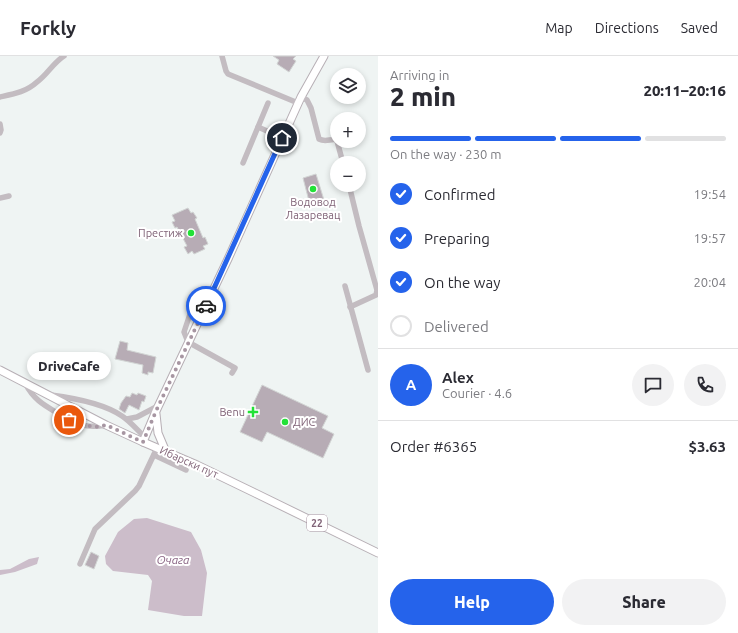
<!DOCTYPE html>
<html lang="en">
<head>
<meta charset="utf-8">
<style>
	body { margin:0; font-family:Ubuntu,sans-serif; background:#f2f2f3; color:#2b2b33; height:100vh; display:flex; flex-direction:column; font-size:15px; white-space:nowrap }
	* { box-sizing:border-box; margin:0 }
	p { font-size:13px; color:#7c7c81 }
	.icon { flex:none; width:22px; height:22px; fill:none; stroke:currentColor; stroke-width:2; stroke-linecap:round; stroke-linejoin:round }
	.map { position:relative; flex:1; overflow:hidden }
	.drawer { display:flex; flex-direction:column; background:#fff; width:360px }
	.drawer>* { flex:none }
	.controls { position:absolute; left:330px; top:12px; display:grid; gap:8px }
	.controls a { display:grid; place-items:center; width:36px; height:36px; border-radius:50%; background:#fff; box-shadow:0 2px 6px #0003; font-size:20px }
	.pin { position:absolute; display:grid; place-items:center; width:34px; height:34px; color:#fff; margin:-17px; border:2px solid #fff; border-radius:50%; box-shadow:0 1px 4px #0007 }
	.courier { position:absolute; display:grid; place-items:center; width:40px; height:40px; margin:-20px; border:3px solid #2563eb; border-radius:50%; background:#fff; color:#222; box-shadow:0 1px 5px #0007 }
	.bubble { position:absolute; height:28px; border-radius:14px; background:#fff; box-shadow:0 2px 6px #0003; font-size:13px; font-weight:800; line-height:28px; text-align:center }
	.summary em { font-style:normal; font-weight:800 }
	.summary div { display:flex; flex-direction:column-reverse }
	.summary { display:flex; align-items:center; justify-content:space-between; height:68px; padding:0 12px }
	h1 { font-size:26px; font-weight:800; line-height:30px }
	.bar { display:grid; grid-template-columns:repeat(4,1fr); gap:6px 4px; align-content:center; height:48px; padding:0 12px }
	.bar i { height:5px; border-radius:3px; background:#e1e1e2 }
	.bar .on { background:#2563eb }
	.bar p { grid-column:span 4 }
	.line { display:flex; align-items:center; gap:10px; padding:0 12px; border-top:1px solid #e1e1e2 }
	.line div { flex:1 }
	.round { display:grid; place-items:center; flex:none; width:42px; height:42px; border-radius:21px; background:#f2f2f3 }
	ol { padding:0 12px; list-style:none }
	li { display:flex; align-items:center; gap:12px; height:44px }
	li p { margin-inline-start:auto }
	li .icon { padding:4px; border-radius:50%; background:#2563eb; color:#fff; stroke-width:4 }
	li:last-child { color:#7c7c81 }
	li i { width:22px; height:22px; border:2px solid #e1e1e2; border-radius:50% }
	.button { display:flex; gap:8px; margin-top:auto; padding:8px 12px }
	.button a { flex:1; height:46px; border-radius:24px; background:#2563eb; color:#fff; font-size:16px; font-weight:800; line-height:46px; text-align:center }
	.button a+a { background:#f2f2f3; color:#2b2b33 }
	header { display:flex; align-items:center; gap:24px; box-sizing:border-box; height:56px; padding:0 20px; background:#fff; border-bottom:1px solid #e1e1e2 }
	header strong { font-size:19px }
	nav { display:flex; gap:22px; margin-inline-start:auto; font-size:14px }
	main { display:flex; flex:1; min-height:0 }
	.map>svg:first-child { display:block }
	.water { fill:#ccbdca }
	.building { fill:#b7acb5; stroke:#d2d5d4 }
	.lines { fill:none; stroke-linecap:round; stroke-linejoin:round }
	.major-casing { stroke:#b7afb5; stroke-width:9 }
	.minor { stroke:#c3bcc1; stroke-width:5.5 }
	.major { stroke:#fff; stroke-width:7 }
	.done { stroke:#a796a2; stroke-width:4; stroke-dasharray:0 7.2 }
	.route { stroke:#2563eb; stroke-width:5 }
	.poi-dot { fill:#22e137; stroke:#fff; stroke-width:1.5 }
	.labels { text-anchor:middle; stroke-width:4; stroke-linejoin:round; paint-order:stroke }
	.shield { fill:#fff; stroke:#a692a0; stroke-width:1 }
	.shield-label { font-size:10px; font-weight:bold; fill:#806377 }
	.poi-label { font-size:11px; fill:#806377; stroke:#fff; text-anchor:end }
	.street-label { font-size:11px; fill:#806377; stroke:#fff }
	.water-label { font-size:12px; font-style:italic; fill:#8c6786; stroke:#fff }
</style>
</head>
<body>
<header>
<strong>Forkly</strong>
<nav><a>Map</a><a>Directions</a><a>Saved</a></nav>
</header>
<main>
<div class="map">
<svg width="378" height="577" viewBox="0 0 378 577">
	<rect width="100%" height="100%" fill="#eff4f3"/>
	<g class="water">
		<polygon points="147,462 191,476 201,494 207,517 202,560 184,560 148,554 152,525 148,519 113,515 106,508 105,500 118,476 134,463"/>
		<polygon points="39,501 37,508 15,516 0,519 0,514 10,513 29,503"/>
	</g>
	<g class="building">
		<polygon points="273,0 296,0 293,3 296,5 289,16 277,8 279,4"/>
		<polygon points="316,118 324,144 310,149 303,122"/>
		<polygon points="188,152 191,157 193,156 197,162 195,163 203,182 205,181 208,188 203,190 205,193 194,198 192,195 188,198 184,191 187,190 177,171 175,172 172,166 175,165 172,159"/>
		<polygon points="120,285 128,287 127,294 156,301 153,317 148,316 148,319 142,317 143,309 115,303"/>
		<polygon points="262,329 328,360 322,372 334,378 323,402 267,376 262,386 240,376"/>
		<polygon points="132,337 137,339 138,337 146,340 144,346 142,345 139,354 129,349 125,357 119,353 121,347 126,340 130,341"/>
		<polygon points="62,365 65,365 67,368 63,377 57,375"/>
		<polygon points="91,496 99,500 94,513 85,509"/>
	</g>
	<g class="lines">
		<defs>
			<g id="major">
				<polyline points="0,314 106,369 143,386 197,409 255,437 378,497"/>
				<polyline points="156,358 158,377 166,396"/>
				<polyline points="143,386 156,355 228,203 301,41 324,0"/>
			</g>
		</defs>
		<use href="#major" class="major-casing"/>
		<g class="minor">
			<polyline points="222,0 226,15 228,18 298,47"/>
			<path d="M 0,41 C 14,38 26,36 37,26 C 47,19 53,7 64,0"/>
			<path d="M 301,41 L 307,44 L 311,52 L 319,83 C 326,87 331,82 337,84"/>
			<polyline points="0,68 1,74 0,77"/>
			<polyline points="258,71 268,47"/>
			<polyline points="337,85 343,107"/>
			<polyline points="243,107 258,71 283,82"/>
			<polyline points="349,129 359,170 377,234 376,239 350,251"/>
			<polyline points="0,142 9,140"/>
			<polyline points="345,230 368,314"/>
			<polyline points="207,247 194,249 189,261 184,276 188,286 235,312 232,317"/>
			<path d="M 25,327 C 35,346 46,350 64,361"/>
			<path d="M 51,339 C 74,342 103,347 122,360 C 131,366 137,374 145,381"/>
			<polyline points="127,363 137,361 158,350"/>
			<path d="M 69,364 C 84,370 90,372 106,369"/>
			<polyline points="154,399 186,414"/>
			<polyline points="80,508 95,473 135,435 139,430 157,392"/>
		</g>
		<use href="#major" class="major"/>
	</g>
	<g class="lines">
		<polyline class="done" points="69,364 89,370 96,371 106,369 143,386 156,355 206,250"/>
		<polyline class="route" points="206,250 282,82"/>
	</g>
	<g class="poi-dot">
		<circle cx="313" cy="133" r="4"/>
		<circle cx="191" cy="177" r="4"/>
		<path d="M251 350h4v4h4v4h-4v4h-4v-4h-4v-4h4z"/>
		<circle cx="285" cy="366" r="4"/>
	</g>
	<g class="labels">
		<rect class="shield" x="307" y="459" width="20" height="16" rx="3"/>
		<g class="shield-label">
			<text x="317" y="471">22</text>
		</g>
		<g class="poi-label">
			<text x="313" y="150" text-anchor="middle">Водовод<tspan x="313" dy="13">Лазаревац</tspan></text>
			<text x="183" y="181">Престиж</text>
			<text x="245" y="360">Benu</text>
			<text x="293" y="370" text-anchor="start">ДИС</text>
		</g>
		<g class="street-label">
			<text transform="translate(189 406) rotate(24)" y="4">Ибарски пут</text>
		</g>
		<g class="water-label">
			<text x="173" y="508">Очага</text>
		</g>
	</g>
</svg>
<div class="controls">
<a><svg class="icon" aria-label="layers" viewBox="0 0 24 24"><path d="M12 4l9 5-9 5-9-5zM3 14l9 5 9-5"/></svg></a>
<a>+</a>
<a>−</a>
</div>
<div class="pin" style="left:69px;top:364px;background:#ea580c"><svg class="icon" aria-label="bag" viewBox="0 0 24 24"><path d="M5 8h14l-1 12H6zM9 8a3 3 0 0 1 6 0"/></svg></div>
<div class="pin" style="left:282px;top:82px;background:#1f2937"><svg class="icon" aria-label="home" viewBox="0 0 24 24"><path d="M3 11l9-7 9 7M6 9v11h12V9"/></svg></div>
<div class="courier" style="left:206px;top:250px"><svg class="icon" aria-label="car" viewBox="0 0 24 24"><path d="M5 17H2v-5l4-1 3-4h7l3 4 3 1v5h-3M9 17h6M6 11h13"/><circle cx="7" cy="17" r="2"/><circle cx="17" cy="17" r="2"/></svg></div>
<div class="bubble" style="left:27px;top:296px;width:84px">DriveCafe</div>
</div>
<section class="drawer">
<div class="summary"><div><h1>2 min</h1><p>Arriving in</p></div><em>20:11–20:16</em></div>
<div class="bar"><i class="on"></i><i class="on"></i><i class="on"></i><i></i><p>On the way · 230 m</p></div>
<ol>
<li><svg class="icon" aria-label="check" viewBox="0 0 24 24"><path d="M5 12l5 5 9-10"/></svg>Confirmed<p>19:54</p></li>
<li><svg class="icon" aria-label="check" viewBox="0 0 24 24"><path d="M5 12l5 5 9-10"/></svg>Preparing<p>19:57</p></li>
<li><svg class="icon" aria-label="check" viewBox="0 0 24 24"><path d="M5 12l5 5 9-10"/></svg>On the way<p>20:04</p></li>
<li><i></i>Delivered</li>
</ol>
<div class="line" style="height:72px"><b class="round" style="background:#2563eb;color:#fff">A</b><div><b>Alex</b><p>Courier · 4.6</p></div><a class="round"><svg class="icon" aria-label="chat" viewBox="0 0 24 24"><path d="M4 5h16v11H9l-5 4z"/></svg></a><a class="round"><svg class="icon" aria-label="phone" viewBox="0 0 24 24"><path d="M5 4h4l2 5-3 2q2 4 5 5l2-3 5 2v4C11 20 4 13 5 4z"/></svg></a></div>
<div class="line" style="height:52px"><div>Order #6365</div><b>$3.63</b></div>
<div class="button"><a>Help</a><a>Share</a></div>
</section>
</main>
</body>
</html>
